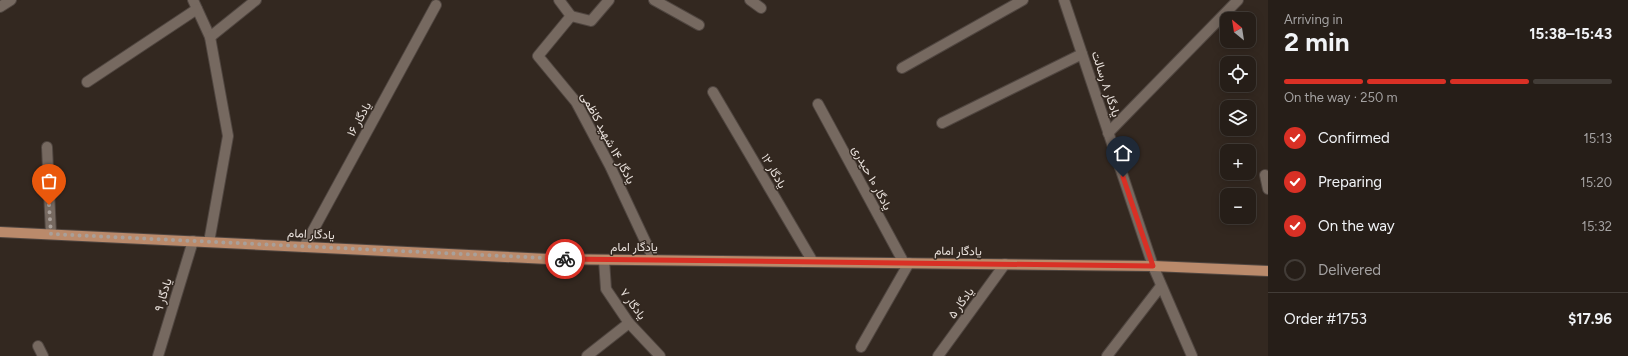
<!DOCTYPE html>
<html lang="en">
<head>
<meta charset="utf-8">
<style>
	body { margin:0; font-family:Figtree,Vazirmatn,sans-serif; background:#2e2721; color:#f1f3f6; height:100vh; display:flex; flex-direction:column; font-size:15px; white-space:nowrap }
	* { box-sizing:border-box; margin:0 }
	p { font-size:13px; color:#a4a2a2 }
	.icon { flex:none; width:22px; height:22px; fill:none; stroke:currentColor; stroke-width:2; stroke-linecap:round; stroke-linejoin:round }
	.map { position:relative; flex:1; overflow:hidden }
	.sheet { display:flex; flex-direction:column; background:#261e18; width:360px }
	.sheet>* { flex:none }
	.needle { width:26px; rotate:330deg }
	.tools { position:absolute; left:1220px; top:12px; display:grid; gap:8px }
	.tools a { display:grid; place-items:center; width:36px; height:36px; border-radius:8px; background:#261e18; box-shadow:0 2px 10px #0003,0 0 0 1px #423c37; font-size:20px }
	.pin { position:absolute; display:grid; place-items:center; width:34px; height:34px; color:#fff; margin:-41px -17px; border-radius:50% 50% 50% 0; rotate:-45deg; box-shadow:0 0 4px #0007 }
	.pin .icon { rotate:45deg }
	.courier { position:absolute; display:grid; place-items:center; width:40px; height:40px; margin:-20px; border:3px solid #d93025; border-radius:50%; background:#fff; color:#222; box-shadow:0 1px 5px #0007 }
	.headline em { font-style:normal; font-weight:700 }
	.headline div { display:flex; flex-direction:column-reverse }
	.headline { display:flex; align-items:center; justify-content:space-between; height:68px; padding:0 16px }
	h1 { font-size:26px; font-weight:700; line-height:30px }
	.bar { display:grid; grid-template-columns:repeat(4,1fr); gap:6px 4px; align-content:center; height:48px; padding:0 16px }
	.bar i { height:5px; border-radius:3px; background:#423c37 }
	.bar .on { background:#d93025 }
	.bar p { grid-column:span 4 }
	.line { display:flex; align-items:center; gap:10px; padding:0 16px; border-top:1px solid #423c37 }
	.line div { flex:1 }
	ol { padding:0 16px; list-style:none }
	li { display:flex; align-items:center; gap:12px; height:44px }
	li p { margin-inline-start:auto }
	li .icon { padding:4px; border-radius:50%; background:#d93025; color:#fff; stroke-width:4 }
	li:last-child { color:#a4a2a2 }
	li i { width:22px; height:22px; border:2px solid #423c37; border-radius:50% }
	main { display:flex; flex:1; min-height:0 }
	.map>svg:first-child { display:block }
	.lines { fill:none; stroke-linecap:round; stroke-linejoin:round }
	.minor-casing { stroke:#504640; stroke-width:12 }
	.major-casing { stroke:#504640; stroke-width:12 }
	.minor { stroke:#766960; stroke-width:10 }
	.major { stroke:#ba8a6b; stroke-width:10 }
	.done { stroke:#a9a09a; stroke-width:4; stroke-dasharray:0 7.2 }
	.route { stroke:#d93025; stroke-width:5 }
	.labels { text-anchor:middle; stroke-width:3; stroke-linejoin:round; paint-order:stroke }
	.street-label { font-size:12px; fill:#e9e1dc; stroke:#332820 }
</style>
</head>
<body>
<main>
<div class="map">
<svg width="1268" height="356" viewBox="0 0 1268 356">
	<rect width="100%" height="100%" fill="#332820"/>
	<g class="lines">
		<defs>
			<g id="minor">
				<polyline points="193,0 210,37 228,136 209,242"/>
				<polyline points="559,0 571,16 538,56 576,102 610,166 654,260"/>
				<polyline points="654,0 699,25"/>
				<polyline points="750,0 761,8"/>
				<polyline points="1064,0 1153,266 1192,356"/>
				<polyline points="0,7 11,0"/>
				<polyline points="571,16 591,21 609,0"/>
				<polyline points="210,37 256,0"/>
				<polyline points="902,68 1023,0"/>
				<polyline points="87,82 197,9"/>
				<polyline points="713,92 813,262"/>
				<polyline points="818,104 904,263"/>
				<polyline points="942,123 1082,54"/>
				<polyline points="1108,133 1238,0"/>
				<polyline points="47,147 51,234"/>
				<polyline points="1265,175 1268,189"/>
				<polyline points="304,247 436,5"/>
				<polyline points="604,260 606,289 629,323 660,356"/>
				<polyline points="38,346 43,356"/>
				<polyline points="861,347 909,263"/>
				<polyline points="158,356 193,241"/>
				<polyline points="587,356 629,323"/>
				<polyline points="938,356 1005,264"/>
				<polyline points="1107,356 1161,286"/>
			</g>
			<polyline id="major" points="0,232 548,259 1153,266 1268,271"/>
		</defs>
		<use href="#minor" class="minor-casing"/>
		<use href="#major" class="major-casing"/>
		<use href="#minor" class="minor"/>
		<use href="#major" class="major"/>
	</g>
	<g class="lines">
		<polyline class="done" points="49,205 51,234 565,259"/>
		<polyline class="route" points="565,259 1153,266 1123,177"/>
	</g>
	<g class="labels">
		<g class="street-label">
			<text transform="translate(1106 84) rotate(72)" y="4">یادگار ۸ رسالت</text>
			<text transform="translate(359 119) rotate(-61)" y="4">یادگار ۱۶</text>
			<text transform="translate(608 138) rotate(62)" y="4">یادگار ۱۴ شهید کاظمی</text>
			<text transform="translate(774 171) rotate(60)" y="4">یادگار ۱۲</text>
			<text transform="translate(872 178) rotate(62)" y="4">یادگار ۱۰ حیدری</text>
			<text transform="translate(311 234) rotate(3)" y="4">یادگار امام</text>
			<text x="634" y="251">یادگار امام</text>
			<text transform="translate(958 251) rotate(1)" y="4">یادگار امام</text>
			<text transform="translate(163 295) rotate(-73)" y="4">یادگار ۹</text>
			<text transform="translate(961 303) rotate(-54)" y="4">یادگار ۵</text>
			<text transform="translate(633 304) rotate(54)" y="4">یادگار ۷</text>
		</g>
	</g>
</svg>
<div class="tools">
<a><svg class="needle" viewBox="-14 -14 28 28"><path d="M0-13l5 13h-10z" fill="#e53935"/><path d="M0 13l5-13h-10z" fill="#a4a2a2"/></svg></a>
<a><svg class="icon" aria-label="locate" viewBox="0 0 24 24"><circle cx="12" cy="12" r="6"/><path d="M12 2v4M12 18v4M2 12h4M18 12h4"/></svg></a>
<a><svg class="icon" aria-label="layers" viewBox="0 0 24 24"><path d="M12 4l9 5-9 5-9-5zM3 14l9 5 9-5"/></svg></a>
<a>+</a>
<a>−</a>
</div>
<div class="pin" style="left:49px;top:205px;background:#ea580c"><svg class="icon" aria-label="bag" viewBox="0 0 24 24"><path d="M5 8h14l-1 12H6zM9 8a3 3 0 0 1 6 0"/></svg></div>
<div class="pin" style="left:1123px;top:177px;background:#1f2937"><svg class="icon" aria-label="home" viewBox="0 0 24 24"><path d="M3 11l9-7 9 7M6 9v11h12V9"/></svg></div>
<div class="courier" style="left:565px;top:259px"><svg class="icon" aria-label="bike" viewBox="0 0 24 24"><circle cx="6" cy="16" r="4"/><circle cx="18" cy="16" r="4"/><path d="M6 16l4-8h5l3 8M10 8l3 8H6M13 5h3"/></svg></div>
</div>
<section class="sheet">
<div class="headline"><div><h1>2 min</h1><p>Arriving in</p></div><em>15:38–15:43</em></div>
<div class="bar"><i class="on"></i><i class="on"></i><i class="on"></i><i></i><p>On the way · 250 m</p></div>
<ol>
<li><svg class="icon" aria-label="check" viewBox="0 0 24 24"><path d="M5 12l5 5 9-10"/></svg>Confirmed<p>15:13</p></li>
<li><svg class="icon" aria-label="check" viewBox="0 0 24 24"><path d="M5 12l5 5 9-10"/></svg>Preparing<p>15:20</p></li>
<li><svg class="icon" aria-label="check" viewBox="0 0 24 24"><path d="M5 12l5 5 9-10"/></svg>On the way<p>15:32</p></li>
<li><i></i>Delivered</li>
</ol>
<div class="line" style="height:52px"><div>Order #1753</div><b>$17.96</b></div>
</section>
</main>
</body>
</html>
